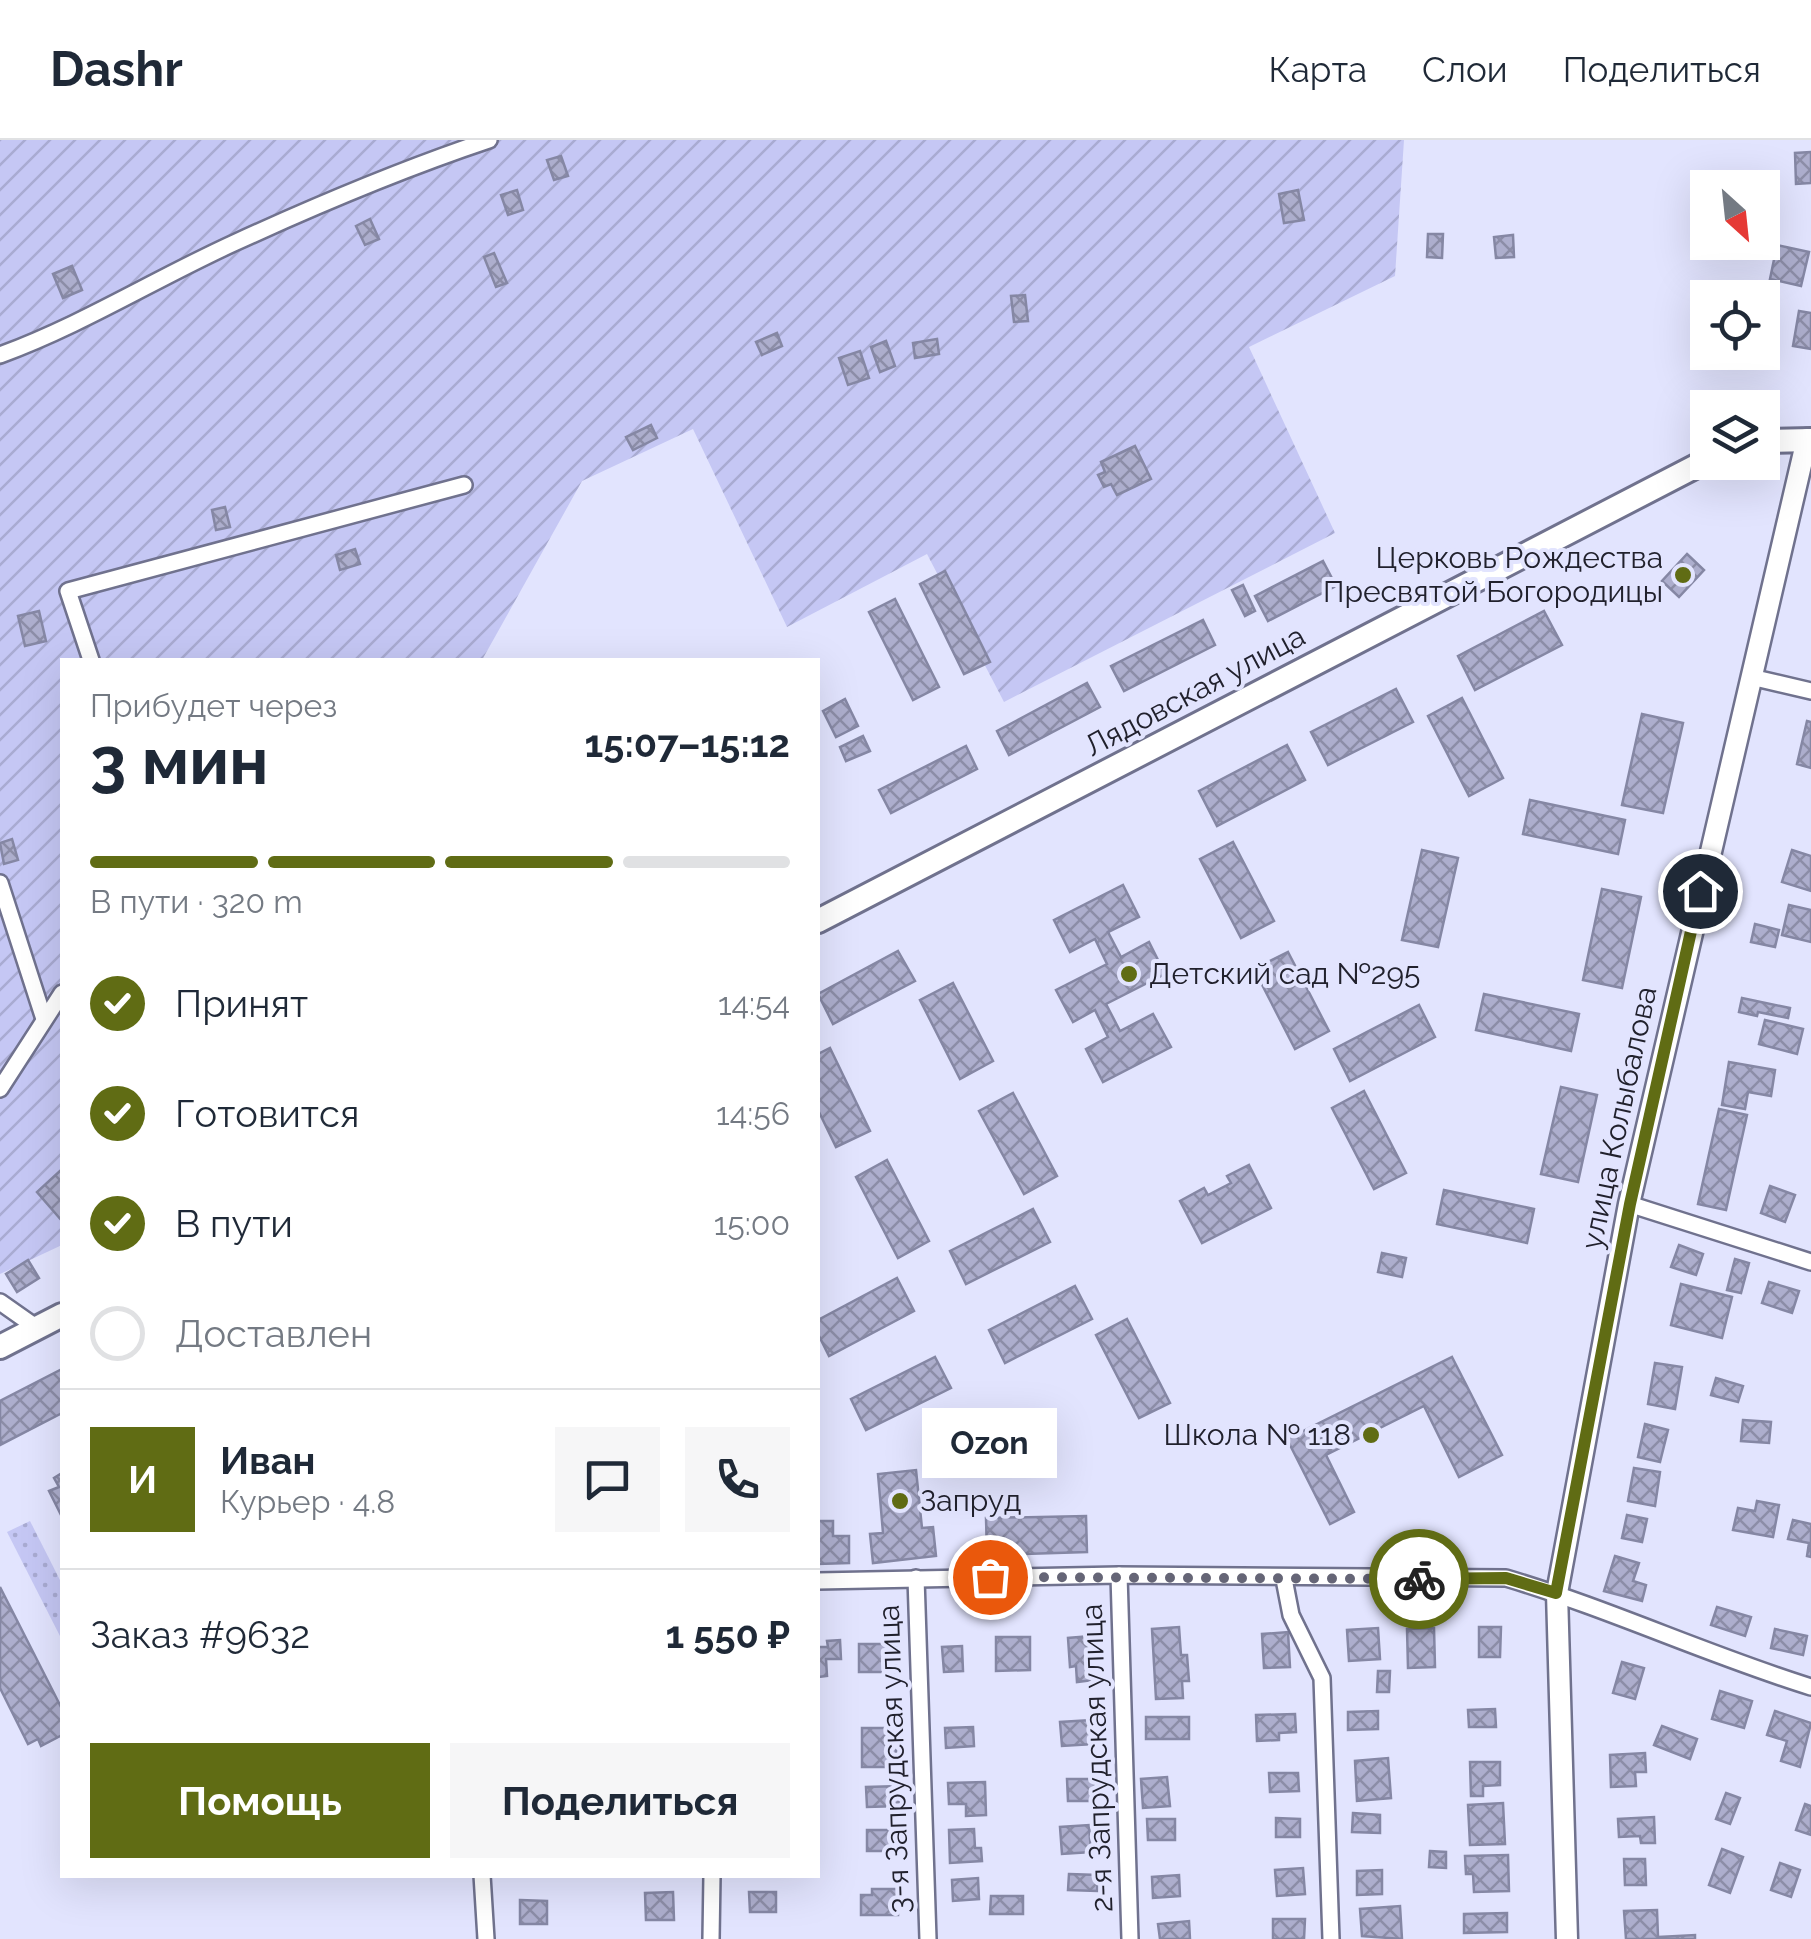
<!DOCTYPE html>
<html lang="ru">
<head>
<meta charset="utf-8">
<style>
	body { margin:0; font-family:Raleway,sans-serif; background:#f6f6f7; color:#1f2937; height:100vh; display:flex; flex-direction:column; font-size:38px; white-space:nowrap }
	* { box-sizing:border-box; margin:0 }
	p { font-size:32px; color:#747a83 }
	.icon { flex:none; width:55px; height:55px; fill:none; stroke:currentColor; stroke-width:2; stroke-linecap:round; stroke-linejoin:round }
	.map { position:relative; flex:1; overflow:hidden }
	.side { position:absolute; left:60px; top:518px; width:760px; height:1220px; display:flex; flex-direction:column; background:#fff; border-radius:0px; box-shadow:0 10px 40px #0002 }
	.side>* { flex:none }
	.needle { width:65px; rotate:153deg }
	.buttons { position:absolute; left:1690px; top:30px; display:grid; gap:20px }
	.buttons a { display:grid; place-items:center; width:90px; height:90px; border-radius:0px; background:#fff; box-shadow:0 10px 40px #0002; font-size:50px }
	.pin { position:absolute; display:grid; place-items:center; width:85px; height:85px; color:#fff; margin:-42px; border:5px solid #fff; border-radius:50%; box-shadow:0 2px 10px #0007 }
	.courier { position:absolute; display:grid; place-items:center; width:100px; height:100px; margin:-50px; border:8px solid #606c14; border-radius:50%; background:#fff; color:#222; box-shadow:0 2px 12px #0007 }
	.bubble { position:absolute; height:70px; border-radius:0px; background:#fff; box-shadow:0 10px 40px #0002; font-size:32px; font-weight:700; line-height:70px; text-align:center }
	.headline em { font-style:normal; font-weight:700 }
	.headline div { display:flex; flex-direction:column-reverse }
	.headline { display:flex; align-items:center; justify-content:space-between; height:170px; padding:0 30px }
	h1 { font-size:65px; font-weight:700; line-height:75px }
	.bar { display:grid; grid-template-columns:repeat(4,1fr); gap:15px 10px; align-content:center; height:120px; padding:0 30px }
	.bar i { height:12px; border-radius:8px; background:#e0e1e3 }
	.bar .active { background:#606c14 }
	.bar p { grid-column:span 4 }
	.line { display:flex; align-items:center; gap:25px; padding:0 30px; border-top:2px solid #e0e1e3 }
	.line div { flex:1 }
	.round { display:grid; place-items:center; flex:none; width:105px; height:105px; border-radius:0px; background:#f6f6f7 }
	ol { padding:0 30px; list-style:none }
	li { display:flex; align-items:center; gap:30px; height:110px }
	li p { margin-inline-start:auto }
	li .icon { padding:10px; border-radius:50%; background:#606c14; color:#fff; stroke-width:4 }
	li:last-child { color:#747a83 }
	li i { width:55px; height:55px; border:5px solid #e0e1e3; border-radius:50% }
	.cta { display:flex; gap:20px; margin-top:auto; padding:20px 30px }
	.cta a { flex:1; height:115px; border-radius:0px; background:#606c14; color:#fff; font-size:40px; font-weight:700; line-height:115px; text-align:center }
	.cta a+a { background:#f6f6f7; color:#1f2937 }
	header { display:flex; align-items:center; gap:60px; box-sizing:border-box; height:140px; padding:0 50px; background:#fff; border-bottom:2px solid #e0e1e3 }
	header strong { font-size:48px }
	nav { display:flex; gap:55px; margin-inline-start:auto; font-size:35px }
	.map>svg:first-child { display:block }
	.grass { fill:url(#grass-dots) }
	.garden { fill:url(#garden-furrows) }
	.building { fill:url(#building-cross-hatch); stroke:#8587a4; stroke-width:2.5 }
	.lines { fill:none; stroke-linecap:round; stroke-linejoin:round }
	.minor-casing { stroke:#70728e; stroke-width:20 }
	.tertiary-casing { stroke:#70728e; stroke-width:25 }
	.secondary-casing { stroke:#70728e; stroke-width:28 }
	.minor { stroke:#fff; stroke-width:15 }
	.tertiary { stroke:#fff; stroke-width:20 }
	.secondary { stroke:#fff; stroke-width:22 }
	.done { stroke:#656576; stroke-width:10; stroke-dasharray:0 18 }
	.route { stroke:#606c14; stroke-width:12 }
	.poi-dot { fill:#606c14; stroke:#e2e4fe; stroke-width:4 }
	.labels { text-anchor:middle; stroke-width:8; stroke-linejoin:round; paint-order:stroke }
	.poi-label { font-size:30px; fill:#21212d; stroke:#e2e4fe; text-anchor:end }
	.street-label { font-size:30px; fill:#21212d; stroke:#e2e4fe }
</style>
</head>
<body>
<header>
<strong>Dashr</strong>
<nav><a>Карта</a><a>Слои</a><a>Поделиться</a></nav>
</header>
<div class="map">
<svg width="1811" height="1799" viewBox="0 0 1811 1799">
	<defs>
		<pattern id="grass-dots" width="8" height="8" patternUnits="userSpaceOnUse" patternTransform="scale(2.5)"><rect width="8" height="8" fill="#c5c7f4"/><path d="M2 2h.1M6 6h.1" fill="none" stroke="#a9abd2" stroke-width="1.8" stroke-linecap="round"/></pattern>
		<pattern id="garden-furrows" width="10" height="10" patternUnits="userSpaceOnUse" patternTransform="scale(2.5)"><rect width="10" height="10" fill="#c5c7f4"/><path d="M-1 1l2-2M0 10L10 0M9 11l2-2" fill="none" stroke="#a9abd2"/></pattern>
		<pattern id="building-cross-hatch" width="8" height="8" patternUnits="userSpaceOnUse" patternTransform="scale(2.5)"><rect width="8" height="8" fill="#adaecd"/><path d="M0 0l8 8M0 8l8-8" fill="none" stroke="#8c8da7"/></pattern>
	</defs>
	<rect width="100%" height="100%" fill="#e2e4fe"/>
	<polygon class="grass" points="30,1381 62,1444 62,1500 7,1392"/>
	<polygon class="garden" points="0,0 1404,0 1395,136 1249,207 1335,393 1004,562 927,414 787,487 693,289 582,341 482,520 62,520 62,1105 0,1134"/>
	<g class="building">
		<polygon points="1811,12 1811,43 1796,44 1795,13"/>
		<polygon points="561,16 568,36 554,40 547,20"/>
		<polygon points="517,50 523,70 508,75 501,55"/>
		<polygon points="1298,50 1304,80 1284,83 1279,54"/>
		<polygon points="370,79 379,99 365,105 356,86"/>
		<polygon points="1428,94 1443,94 1442,118 1427,117"/>
		<polygon points="1513,95 1514,117 1496,118 1494,97"/>
		<polygon points="1777,105 1809,112 1801,146 1770,139"/>
		<polygon points="494,113 507,143 496,147 484,117"/>
		<polygon points="72,126 82,150 63,158 53,134"/>
		<polygon points="1025,155 1028,181 1014,182 1011,156"/>
		<polygon points="1799,171 1811,173 1811,209 1793,206"/>
		<polygon points="777,193 782,206 762,215 756,202"/>
		<polygon points="937,199 939,214 915,218 913,203"/>
		<polygon points="886,201 895,226 880,232 871,207"/>
		<polygon points="860,211 869,238 848,245 839,218"/>
		<polygon points="651,285 657,298 633,310 626,297"/>
		<polygon points="1135,306 1151,339 1117,355 1111,344 1104,347 1098,335 1105,332 1101,322"/>
		<polygon points="225,367 230,387 216,390 212,370"/>
		<polygon points="355,409 360,424 340,430 336,415"/>
		<polygon points="1687,414 1704,430 1679,457 1662,441"/>
		<polygon points="1323,421 1336,446 1268,481 1255,456"/>
		<polygon points="945,431 990,522 964,534 920,444"/>
		<polygon points="1243,445 1255,471 1245,476 1232,450"/>
		<polygon points="895,459 939,547 913,560 869,472"/>
		<polygon points="39,471 46,501 25,506 18,476"/>
		<polygon points="1544,471 1562,505 1475,550 1458,516"/>
		<polygon points="1203,480 1215,505 1124,551 1111,526"/>
		<polygon points="1087,543 1100,567 1009,615 997,591"/>
		<polygon points="1396,549 1413,582 1328,625 1311,592"/>
		<polygon points="1462,558 1503,638 1469,656 1428,576"/>
		<polygon points="845,559 858,586 836,597 823,571"/>
		<polygon points="1642,574 1683,583 1663,673 1622,665"/>
		<polygon points="1807,581 1811,582 1811,628 1797,624"/>
		<polygon points="863,596 870,611 846,621 840,607"/>
		<polygon points="1287,605 1305,640 1217,686 1199,651"/>
		<polygon points="966,606 977,629 891,673 879,650"/>
		<polygon points="1530,660 1625,680 1618,714 1523,694"/>
		<polygon points="12,699 18,720 4,724 0,703"/>
		<polygon points="1233,702 1274,781 1241,798 1200,719"/>
		<polygon points="1422,710 1458,718 1438,807 1402,800"/>
		<polygon points="1792,710 1811,716 1811,751 1782,742"/>
		<polygon points="1123,745 1139,777 1108,792 1121,817 1149,802 1165,834 1106,864 1120,891 1153,874 1171,907 1103,942 1086,909 1108,897 1095,870 1073,882 1056,850 1107,824 1095,799 1070,812 1054,780"/>
		<polygon points="1602,749 1641,757 1622,848 1583,840"/>
		<polygon points="1789,765 1811,770 1811,802 1782,795"/>
		<polygon points="1755,784 1779,790 1775,807 1751,802"/>
		<polygon points="898,811 915,841 833,884 818,854"/>
		<polygon points="1288,812 1329,891 1295,909 1254,829"/>
		<polygon points="953,843 993,921 960,939 920,860"/>
		<polygon points="1484,854 1579,874 1571,911 1476,890"/>
		<polygon points="1742,858 1790,868 1788,878 1758,872 1757,876 1739,872"/>
		<polygon points="1419,865 1435,897 1350,941 1334,909"/>
		<polygon points="1765,880 1803,889 1797,914 1759,904"/>
		<polygon points="830,908 870,991 836,1007 818,970 818,914"/>
		<polygon points="1729,922 1775,930 1771,956 1748,952 1745,969 1722,965"/>
		<polygon points="1561,947 1597,955 1578,1042 1541,1034"/>
		<polygon points="1364,951 1406,1033 1374,1049 1332,968"/>
		<polygon points="1013,953 1057,1036 1024,1054 979,971"/>
		<polygon points="1719,969 1747,975 1726,1070 1698,1064"/>
		<polygon points="887,1020 929,1101 898,1118 856,1037"/>
		<polygon points="1249,1025 1271,1068 1202,1103 1180,1061 1204,1048 1208,1055 1231,1043 1227,1036"/>
		<polygon points="61,1030 62,1031 62,1081 37,1052"/>
		<polygon points="1770,1046 1795,1055 1785,1082 1761,1073"/>
		<polygon points="1444,1050 1534,1069 1527,1103 1437,1084"/>
		<polygon points="1033,1069 1050,1102 966,1144 950,1111"/>
		<polygon points="1679,1105 1703,1114 1696,1135 1671,1127"/>
		<polygon points="1382,1113 1406,1118 1402,1137 1378,1132"/>
		<polygon points="1735,1119 1749,1123 1741,1153 1727,1150"/>
		<polygon points="28,1120 39,1138 17,1152 6,1134"/>
		<polygon points="897,1138 914,1171 829,1216 818,1194 818,1180"/>
		<polygon points="1769,1142 1799,1151 1792,1173 1762,1163"/>
		<polygon points="1681,1144 1732,1157 1722,1198 1671,1185"/>
		<polygon points="1075,1146 1092,1179 1005,1223 989,1190"/>
		<polygon points="1127,1179 1170,1263 1139,1278 1096,1195"/>
		<polygon points="935,1217 951,1248 866,1290 851,1259"/>
		<polygon points="1452,1217 1502,1315 1459,1337 1424,1266 1326,1315 1354,1372 1330,1384 1287,1299"/>
		<polygon points="1655,1223 1682,1227 1675,1269 1648,1264"/>
		<polygon points="62,1229 62,1273 0,1305 0,1261"/>
		<polygon points="1716,1238 1743,1246 1738,1262 1711,1255"/>
		<polygon points="1743,1280 1771,1282 1769,1303 1741,1301"/>
		<polygon points="1645,1284 1668,1290 1660,1322 1638,1317"/>
		<polygon points="1634,1328 1660,1332 1655,1366 1628,1361"/>
		<polygon points="916,1330 922,1388 933,1387 936,1416 873,1423 870,1394 883,1393 878,1334"/>
		<polygon points="62,1333 62,1377 49,1351 59,1347 54,1338"/>
		<polygon points="1757,1361 1779,1365 1773,1397 1733,1390 1738,1368 1755,1371"/>
		<polygon points="1627,1375 1647,1379 1642,1402 1622,1398"/>
		<polygon points="1086,1376 1087,1412 987,1415 986,1378"/>
		<polygon points="1793,1380 1811,1384 1811,1417 1807,1416 1809,1403 1788,1399"/>
		<polygon points="818,1381 833,1381 833,1396 849,1396 849,1423 818,1424"/>
		<polygon points="1615,1416 1639,1423 1633,1441 1646,1445 1642,1461 1604,1451"/>
		<polygon points="0,1447 62,1569 62,1595 41,1606 38,1599 28,1604 0,1548"/>
		<polygon points="1717,1467 1751,1477 1745,1496 1711,1485"/>
		<polygon points="1179,1487 1181,1515 1187,1515 1189,1541 1182,1541 1183,1558 1156,1559 1152,1489"/>
		<polygon points="1479,1487 1501,1487 1500,1517 1479,1517"/>
		<polygon points="1378,1488 1380,1519 1349,1521 1347,1490"/>
		<polygon points="1434,1488 1435,1527 1408,1528 1407,1489"/>
		<polygon points="1775,1489 1807,1496 1803,1515 1771,1508"/>
		<polygon points="1288,1492 1290,1527 1264,1528 1262,1494"/>
		<polygon points="1090,1496 1094,1540 1077,1542 1076,1526 1070,1527 1068,1498"/>
		<polygon points="996,1497 1030,1497 1030,1530 996,1531"/>
		<polygon points="840,1500 841,1519 826,1519 827,1536 818,1537 818,1507 828,1507 827,1501"/>
		<rect x="859" y="1504" width="37" height="28"/>
		<polygon points="962,1506 963,1531 944,1532 942,1507"/>
		<polygon points="1622,1522 1644,1528 1635,1559 1613,1553"/>
		<polygon points="1378,1531 1390,1531 1389,1552 1377,1552"/>
		<polygon points="1720,1551 1752,1561 1744,1588 1712,1579"/>
		<polygon points="1495,1569 1496,1587 1469,1587 1468,1570"/>
		<polygon points="1378,1571 1378,1589 1348,1590 1348,1572"/>
		<polygon points="1775,1571 1811,1583 1800,1627 1781,1621 1787,1601 1767,1595"/>
		<polygon points="1295,1574 1296,1592 1279,1593 1279,1600 1257,1601 1256,1575"/>
		<rect x="1146" y="1577" width="43" height="22"/>
		<polygon points="1091,1580 1093,1604 1062,1606 1060,1582"/>
		<polygon points="1662,1586 1697,1599 1690,1619 1654,1605"/>
		<polygon points="973,1587 974,1606 946,1608 945,1588"/>
		<rect x="862" y="1588" width="34" height="39"/>
		<polygon points="1645,1613 1646,1632 1635,1632 1636,1646 1611,1647 1610,1615"/>
		<polygon points="1388,1618 1391,1658 1357,1661 1355,1621"/>
		<polygon points="1470,1622 1500,1622 1500,1645 1483,1646 1483,1656 1471,1656"/>
		<polygon points="1269,1633 1298,1633 1299,1651 1270,1652"/>
		<polygon points="1167,1637 1170,1666 1143,1668 1141,1639"/>
		<polygon points="1067,1639 1096,1639 1096,1661 1068,1661"/>
		<polygon points="985,1642 986,1675 966,1676 966,1664 949,1664 948,1643"/>
		<polygon points="900,1646 900,1666 867,1667 866,1647"/>
		<polygon points="1726,1653 1740,1658 1730,1684 1716,1679"/>
		<polygon points="1503,1663 1505,1704 1470,1705 1468,1665"/>
		<polygon points="1805,1664 1811,1666 1811,1695 1796,1690"/>
		<polygon points="1353,1673 1380,1675 1380,1693 1352,1692"/>
		<polygon points="1654,1677 1655,1703 1641,1703 1640,1696 1619,1697 1618,1679"/>
		<polygon points="1276,1678 1300,1679 1300,1697 1276,1697"/>
		<polygon points="1147,1679 1175,1679 1175,1700 1148,1700"/>
		<polygon points="1089,1685 1091,1712 1062,1714 1060,1687"/>
		<polygon points="974,1689 975,1708 981,1708 982,1721 950,1723 949,1690"/>
		<rect x="867" y="1690" width="30" height="21"/>
		<polygon points="1722,1709 1743,1717 1730,1753 1709,1745"/>
		<polygon points="1430,1711 1446,1712 1446,1728 1429,1727"/>
		<polygon points="1508,1715 1509,1751 1474,1752 1473,1734 1466,1734 1465,1716"/>
		<polygon points="1624,1719 1645,1719 1646,1745 1625,1745"/>
		<polygon points="1780,1723 1800,1730 1791,1757 1771,1750"/>
		<polygon points="1303,1728 1305,1754 1277,1756 1275,1730"/>
		<polygon points="1382,1730 1382,1754 1357,1755 1357,1731"/>
		<polygon points="1069,1734 1098,1735 1097,1751 1068,1750"/>
		<polygon points="1179,1735 1180,1756 1153,1758 1152,1737"/>
		<polygon points="978,1738 979,1759 953,1761 952,1740"/>
		<polygon points="872,1749 898,1749 898,1775 861,1775 861,1755 872,1755"/>
		<polygon points="673,1752 674,1780 646,1780 645,1753"/>
		<polygon points="749,1752 776,1752 776,1772 750,1772"/>
		<polygon points="991,1756 1023,1756 1023,1774 990,1774"/>
		<polygon points="520,1760 547,1761 547,1784 520,1784"/>
		<polygon points="1400,1766 1402,1799 1362,1796 1360,1769"/>
		<polygon points="1657,1770 1658,1797 1695,1795 1695,1799 1626,1799 1624,1771"/>
		<polygon points="1507,1773 1507,1792 1464,1793 1464,1774"/>
		<polygon points="1273,1779 1305,1779 1304,1799 1273,1799"/>
		<polygon points="1189,1781 1190,1799 1160,1799 1158,1784"/>
	</g>
	<g class="lines">
		<defs>
			<g id="minor">
				<path d="M 0,215 C 82,185 155,139 234,103 C 317,65 402,29 489,0"/>
				<polyline points="91,520 68,451 464,345"/>
				<polyline points="1751,537 1811,551"/>
				<polyline points="0,743 44,879"/>
				<polyline points="0,949 62,853"/>
				<polyline points="1629,1064 1811,1122"/>
				<polyline points="0,1162 37,1188"/>
				<polyline points="1119,1435 1130,1799"/>
				<polyline points="916,1438 928,1799"/>
				<polyline points="1284,1439 1291,1475 1322,1538 1331,1799"/>
				<path d="M 818,1441 L 1119,1435 L 1506,1438 C 1610,1469 1708,1515 1811,1547"/>
				<polyline points="482,1735 486,1799"/>
				<polyline points="711,1799 712,1735"/>
			</g>
			<polyline id="tertiary" points="1567,1799 1557,1453 1629,1064 1807,299"/>
			<g id="secondary">
				<polyline points="1762,301 1811,300"/>
				<polyline points="818,781 1708,320"/>
				<polyline points="0,1207 62,1175"/>
			</g>
		</defs>
		<use href="#minor" class="minor-casing"/>
		<use href="#tertiary" class="tertiary-casing"/>
		<use href="#secondary" class="secondary-casing"/>
		<use href="#minor" class="minor"/>
		<use href="#tertiary" class="tertiary"/>
		<use href="#secondary" class="secondary"/>
	</g>
	<g class="lines">
		<polyline class="done" points="990,1437 1419,1439"/>
		<polyline class="route" points="1419,1439 1506,1438 1556,1453 1630,1064 1700,751"/>
	</g>
	<g class="poi-dot">
		<circle cx="1683" cy="435" r="10"/>
		<circle cx="1129" cy="834" r="10"/>
		<circle cx="1371" cy="1295" r="10"/>
		<circle cx="900" cy="1361" r="10"/>
	</g>
	<g class="labels">
		<g class="poi-label">
			<text x="1663" y="428">Церковь Рождества<tspan x="1663" dy="34">Пресвятой Богородицы</tspan></text>
			<text x="1149" y="844" text-anchor="start">Детский сад №295</text>
			<text x="1351" y="1305">Школа № 118</text>
			<text x="920" y="1371" text-anchor="start">Запруд</text>
		</g>
		<g class="street-label">
			<text transform="translate(1195 551) rotate(-28)" y="10">Лядовская улица</text>
			<text transform="translate(1619 978) rotate(-78)" y="10">улица Колыбалова</text>
			<text transform="translate(1097 1618) rotate(-92)" y="10">2-я Запрудская улица</text>
			<text transform="translate(894 1619) rotate(-92)" y="10">3-я Запрудская улица</text>
		</g>
	</g>
</svg>
<div class="buttons">
<a><svg class="needle" viewBox="-14 -14 28 28"><path d="M0-13l5 13h-10z" fill="#e53935"/><path d="M0 13l5-13h-10z" fill="#747a83"/></svg></a>
<a><svg class="icon" aria-label="locate" viewBox="0 0 24 24"><circle cx="12" cy="12" r="6"/><path d="M12 2v4M12 18v4M2 12h4M18 12h4"/></svg></a>
<a><svg class="icon" aria-label="layers" viewBox="0 0 24 24"><path d="M12 4l9 5-9 5-9-5zM3 14l9 5 9-5"/></svg></a>
</div>
<div class="pin" style="left:990px;top:1437px;background:#ea580c"><svg class="icon" aria-label="bag" viewBox="0 0 24 24"><path d="M5 8h14l-1 12H6zM9 8a3 3 0 0 1 6 0"/></svg></div>
<div class="pin" style="left:1700px;top:751px;background:#1f2937"><svg class="icon" aria-label="home" viewBox="0 0 24 24"><path d="M3 11l9-7 9 7M6 9v11h12V9"/></svg></div>
<div class="courier" style="left:1419px;top:1439px"><svg class="icon" aria-label="bike" viewBox="0 0 24 24"><circle cx="6" cy="16" r="4"/><circle cx="18" cy="16" r="4"/><path d="M6 16l4-8h5l3 8M10 8l3 8H6M13 5h3"/></svg></div>
<div class="bubble" style="left:922px;top:1268px;width:135px">Ozon</div>
<section class="side">
<div class="headline"><div><h1>3 мин</h1><p>Прибудет через</p></div><em>15:07–15:12</em></div>
<div class="bar"><i class="active"></i><i class="active"></i><i class="active"></i><i></i><p>В пути · 320 m</p></div>
<ol>
<li><svg class="icon" aria-label="check" viewBox="0 0 24 24"><path d="M5 12l5 5 9-10"/></svg>Принят<p>14:54</p></li>
<li><svg class="icon" aria-label="check" viewBox="0 0 24 24"><path d="M5 12l5 5 9-10"/></svg>Готовится<p>14:56</p></li>
<li><svg class="icon" aria-label="check" viewBox="0 0 24 24"><path d="M5 12l5 5 9-10"/></svg>В пути<p>15:00</p></li>
<li><i></i>Доставлен</li>
</ol>
<div class="line" style="height:180px"><b class="round" style="background:#606c14;color:#fff">И</b><div><b>Иван</b><p>Курьер · 4.8</p></div><a class="round"><svg class="icon" aria-label="chat" viewBox="0 0 24 24"><path d="M4 5h16v11H9l-5 4z"/></svg></a><a class="round"><svg class="icon" aria-label="phone" viewBox="0 0 24 24"><path d="M5 4h4l2 5-3 2q2 4 5 5l2-3 5 2v4C11 20 4 13 5 4z"/></svg></a></div>
<div class="line" style="height:130px"><div>Заказ #9632</div><b>1 550 ₽</b></div>
<div class="cta"><a>Помощь</a><a>Поделиться</a></div>
</section>
</div>
</body>
</html>
